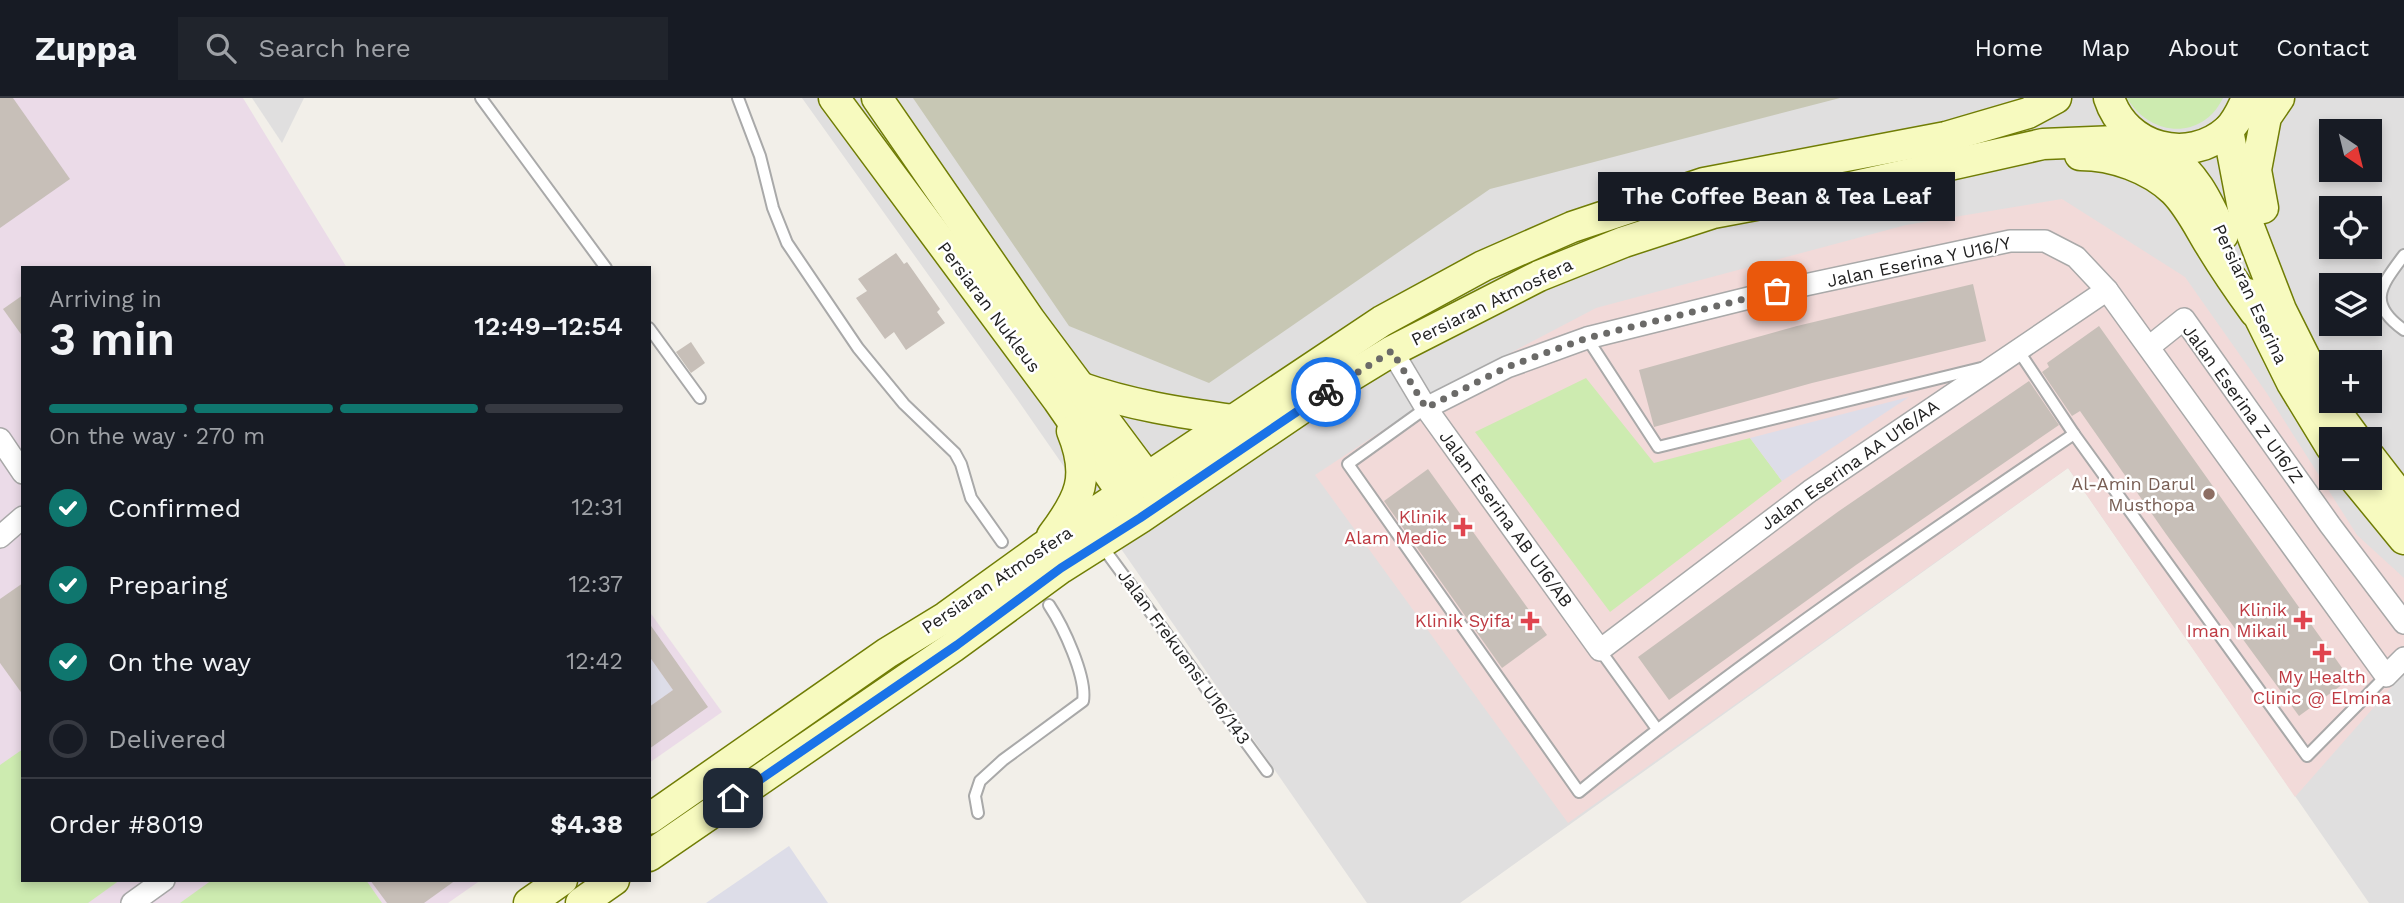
<!DOCTYPE html>
<html lang="en">
<head>
<meta charset="utf-8">
<style>
	body { margin:0; font-family:"Work Sans",sans-serif; background:#20242c; color:#f1f3f6; height:100vh; display:flex; flex-direction:column; font-size:26px; white-space:nowrap }
	* { box-sizing:border-box; margin:0 }
	p { font-size:23px; color:#9ea1a6 }
	.icon { flex:none; width:38px; height:38px; fill:none; stroke:currentColor; stroke-width:2; stroke-linecap:round; stroke-linejoin:round }
	.map { position:relative; flex:1; overflow:hidden }
	.details { position:absolute; left:21px; top:168px; width:630px; height:616px; display:flex; flex-direction:column; background:#171b24; border-radius:0px; box-shadow:0 4px 10px #0003 }
	.details>* { flex:none }
	.needle { width:46px; rotate:145deg }
	.tools { position:absolute; left:2319px; top:21px; display:grid; gap:14px }
	.tools a { display:grid; place-items:center; width:63px; height:63px; border-radius:0px; background:#171b24; box-shadow:0 4px 10px #0003; font-size:35px }
	.pin { position:absolute; display:grid; place-items:center; width:60px; height:60px; color:#fff; margin:-30px; border-radius:14px; box-shadow:0 4px 10px #0006 }
	.courier { position:absolute; display:grid; place-items:center; width:70px; height:70px; margin:-35px; border:5px solid #1a73e8; border-radius:50%; background:#fff; color:#222; box-shadow:0 2px 9px #0007 }
	.bubble { position:absolute; height:49px; border-radius:0px; background:#171b24; box-shadow:0 4px 10px #0003; font-size:23px; font-weight:600; line-height:49px; text-align:center }
	.head em { font-style:normal; font-weight:600 }
	.head div { display:flex; flex-direction:column-reverse }
	.head { display:flex; align-items:center; justify-content:space-between; height:119px; padding:0 28px }
	h1 { font-size:46px; font-weight:600; line-height:52px }
	.bar { display:grid; grid-template-columns:repeat(4,1fr); gap:10px 7px; align-content:center; height:84px; padding:0 28px }
	.bar i { height:9px; border-radius:5px; background:#363941 }
	.bar .selected { background:#0f766e }
	.bar p { grid-column:span 4 }
	.line { display:flex; align-items:center; gap:18px; padding:0 28px; border-top:2px solid #363941 }
	.line div { flex:1 }
	ol { padding:0 28px; list-style:none }
	li { display:flex; align-items:center; gap:21px; height:77px }
	li p { margin-inline-start:auto }
	li .icon { padding:7px; border-radius:50%; background:#0f766e; color:#fff; stroke-width:4 }
	li:last-child { color:#9ea1a6 }
	li i { width:38px; height:38px; border:4px solid #363941; border-radius:50% }
	header { display:flex; align-items:center; gap:42px; box-sizing:border-box; height:98px; padding:0 35px; background:#171b24; border-bottom:2px solid #363941 }
	header strong { font-size:33px }
	nav { display:flex; gap:38px; margin-inline-start:auto; font-size:24px }
	.search { width:490px; height:63px; background:#20242c; display:flex; align-items:center; gap:18px; box-sizing:border-box; padding:0 24px; border-radius:0px; color:#9ea1a6; font-size:26px }
	.map>svg:first-child { display:block }
	.residential { fill:#e0dfdf; fill-rule:evenodd }
	.commercial { fill:#f2dad9 }
	.industrial { fill:#ebdbe8 }
	.construction { fill:#c7c7b4 }
	.grass { fill:#cdebb0 }
	.plaza { fill:#dddde8 }
	.building { fill:#c7bfb8 }
	.lines { fill:none; stroke-linecap:round; stroke-linejoin:round }
	.lane-casing { stroke:#a9a9a9; stroke-width:14 }
	.street-casing { stroke:#a9a9a9; stroke-width:24 }
	.secondary-casing { stroke:#707d05; stroke-width:33 }
	.lane { stroke:#fff; stroke-width:10 }
	.street { stroke:#fff; stroke-width:21 }
	.secondary { stroke:#f7fabf; stroke-width:30 }
	.done { stroke:#6b6a68; stroke-width:7; stroke-dasharray:0 12.6 }
	.route { stroke:#1a73e8; stroke-width:9 }
	.education-dot { fill:#8d6e63; stroke:#fff; stroke-width:2.5 }
	.health-dot { fill:#e0444e; stroke:#fff; stroke-width:2.5 }
	.labels { text-anchor:middle; stroke-width:5; stroke-linejoin:round; paint-order:stroke }
	.street-label { font-size:18px; fill:#222; stroke:#fff }
	.education-label { font-size:18px; fill:#785e54; stroke:#fff; text-anchor:end }
	.health-label { font-size:18px; fill:#be3a42; stroke:#fff; text-anchor:end }
</style>
</head>
<body>
<header>
<strong>Zuppa</strong>
<div class="search"><svg class="icon" aria-label="search" viewBox="0 0 24 24"><circle cx="10" cy="10" r="6"/><path d="M15 15l6 6"/></svg>Search here</div>
<nav><a>Home</a><a>Map</a><a>About</a><a>Contact</a></nav>
</header>
<div class="map">
<svg width="2404" height="805" viewBox="0 0 2404 805">
	<rect width="100%" height="100%" fill="#f2efe9"/>
	<g class="residential">
		<polygon points="252,0 304,0 282,45"/>
		<path d="M 802,0 L 2404,0 L 2404,805 L 2369,805 L 2068,370 L 1460,805 L 1367,805 L 1017,301 ZM 2331,33 L 2370,33 L 2370,72 L 2331,72 ZM 2331,110 L 2370,110 L 2370,149 L 2331,149 ZM 2331,187 L 2370,187 L 2370,226 L 2331,226 ZM 2331,264 L 2370,264 L 2370,303 L 2331,303 ZM 2331,341 L 2370,341 L 2370,380 L 2331,380 Z"/>
	</g>
	<polygon class="commercial" points="2062,101 2185,179 2266,294 2357,437 2404,480 2404,575 2295,699 2068,370 1568,725 1315,377 1459,282 1596,210 1906,127"/>
	<g class="industrial">
		<polygon points="0,0 243,0 347,170 23,170 23,782 481,782 448,805 0,805"/>
		<polygon points="649,513 722,614 649,665"/>
	</g>
	<polygon class="construction" points="913,0 1840,0 1490,91 1209,285 1069,228"/>
	<g class="grass">
		<path d="M 2127,0 L 2223,0 C 2202,43 2150,39 2127,0 Z"/>
		<polygon points="1586,280 1654,365 1750,340 1782,383 1610,514 1475,334"/>
		<polygon points="23,651 23,782 120,782 88,805 0,805 0,667"/>
		<polygon points="212,782 366,782 382,805 180,805"/>
	</g>
	<g class="plaza">
		<polygon points="1909,299 1782,383 1750,340"/>
		<polygon points="649,558 673,592 649,609"/>
		<polygon points="789,748 828,805 706,805"/>
	</g>
	<g class="building">
		<polygon points="0,0 13,0 70,81 0,130"/>
		<polygon points="896,155 904,166 907,164 940,211 937,214 945,225 906,252 894,234 885,241 856,200 867,193 858,181"/>
		<polygon points="1973,186 1986,243 1812,285 1654,329 1639,272 1797,228"/>
		<polygon points="23,197 23,239 3,211"/>
		<polygon points="2099,228 2350,581 2299,618 2166,436 2080,313 2072,318 2042,274 2049,269 2047,265"/>
		<polygon points="691,244 705,265 691,275 676,254"/>
		<polygon points="2029,283 2059,327 1856,467 1669,602 1638,559 1839,413"/>
		<polygon points="1428,371 1547,537 1502,570 1384,403"/>
		<polygon points="23,485 23,597 0,565 0,501"/>
		<polygon points="649,525 708,609 649,651 649,609 673,592 649,558"/>
		<polygon points="370,782 456,782 424,805 387,805"/>
	</g>
	<g class="lines">
		<defs>
			<g id="lane">
				<polyline points="481,0 606,170"/>
				<polyline points="738,0 760,58 773,110 787,145 858,250 904,306 955,355 961,366 971,400 1002,444"/>
				<path d="M 2404,157 C 2381,188 2366,205 2404,232"/>
				<polyline points="649,230 700,300"/>
				<polyline points="1587,240 1658,349 1981,270"/>
				<polyline points="2018,252 2074,336 2307,658 2386,578"/>
				<path d="M 1426,310 L 1348,366 L 1579,694 C 1737,565 1905,450 2074,336"/>
				<polyline points="1102,448 1267,673"/>
				<polyline points="1600,552 1657,631"/>
				<path d="M 978,715 L 975,698 L 980,683 L 1003,662 L 1083,603 C 1087,579 1063,528 1049,507"/>
			</g>
			<g id="street">
				<polyline points="2149,249 2184,221 2330,427 2404,525"/>
				<polyline points="1392,253 1426,310 1600,552 1810,393 2107,192"/>
				<polyline points="1426,310 1507,269 1587,240 1777,193 2010,143 2045,143 2076,159 2107,192 2386,578 2404,560"/>
				<polyline points="0,341 23,375"/>
				<polyline points="0,439 23,419"/>
				<polyline points="132,805 164,782"/>
			</g>
			<g id="secondary">
				<polyline points="834,0 1058,302 1134,412"/>
				<polyline points="877,0 1030,222 1159,395"/>
				<path d="M 2109,0 C 2125,50 2188,68 2228,32 C 2237,23 2242,12 2247,0"/>
				<polyline points="2228,32 2244,116 2281,212 2323,296 2356,341"/>
				<path d="M 2162,50 C 2196,79 2205,97 2223,137"/>
				<path d="M 2080,57 C 2113,57 2150,70 2174,93 C 2189,108 2199,129 2210,147 C 2224,170 2239,192 2255,214"/>
				<polyline points="2263,110 2256,72 2266,19 2279,0"/>
				<polyline points="2248,196 2292,285 2331,349"/>
				<path d="M 1079,289 C 1130,307 1181,315 1234,322"/>
				<polyline points="2370,359 2404,403"/>
				<polyline points="2354,380 2404,441"/>
				<path d="M 1052,438 C 1080,401 1091,379 1072,333"/>
				<polyline points="649,721 887,555 946,519 1043,449 1382,223 1483,168 1572,129 1704,85 1946,39 2028,15 2056,0"/>
				<polyline points="649,758 953,549 1061,470 1140,420 1333,289 1392,253 1539,178 1624,144 1713,115 1847,90 2043,46 2141,42"/>
				<polyline points="529,805 562,782"/>
				<polyline points="581,805 614,782"/>
			</g>
		</defs>
		<use href="#lane" class="lane-casing"/>
		<use href="#street" class="street-casing"/>
		<use href="#secondary" class="secondary-casing"/>
		<use href="#lane" class="lane"/>
		<use href="#street" class="street"/>
		<use href="#secondary" class="secondary"/>
	</g>
	<g class="lines">
		<polyline class="done" points="1326,294 1392,253 1426,310 1507,269 1587,240 1777,193"/>
		<polyline class="route" points="733,700 957,547 1061,470 1140,420 1326,294"/>
	</g>
	<circle class="education-dot" cx="2209" cy="396" r="7"/>
	<g class="health-dot">
		<path d="M1459.5 418.5h7v7h7v7h-7v7h-7v-7h-7v-7h7z"/>
		<path d="M2299.5 511.5h7v7h7v7h-7v7h-7v-7h-7v-7h7z"/>
		<path d="M1526.5 512.5h7v7h7v7h-7v7h-7v-7h-7v-7h7z"/>
		<path d="M2318.5 544.5h7v7h7v7h-7v7h-7v-7h-7v-7h7z"/>
	</g>
	<g class="labels">
		<g class="street-label">
			<text transform="translate(1919 164) rotate(-12)" y="6">Jalan Eserina Y U16/Y</text>
			<text transform="translate(2250 196) rotate(65)" y="6">Persiaran Eserina</text>
			<text transform="translate(1492 204) rotate(-26)" y="6">Persiaran Atmosfera</text>
			<text transform="translate(989 209) rotate(53)" y="6">Persiaran Nukleus</text>
			<text transform="translate(2243 306) rotate(54)" y="6">Jalan Eserina Z U16/Z</text>
			<text transform="translate(1850 367) rotate(-35)" y="6">Jalan Eserina AA U16/AA</text>
			<text transform="translate(1506 421) rotate(54)" y="6">Jalan Eserina AB U16/AB</text>
			<text transform="translate(997 482) rotate(-34)" y="6">Persiaran Atmosfera</text>
			<text transform="translate(1184 559) rotate(54)" y="6">Jalan Frekuensi U16/143</text>
		</g>
		<g class="education-label">
			<text x="2195" y="392">Al-Amin Darul<tspan x="2195" dy="21">Musthopa</tspan></text>
		</g>
		<g class="health-label">
			<text x="1447" y="425">Klinik<tspan x="1447" dy="21">Alam Medic</tspan></text>
			<text x="2287" y="518">Klinik<tspan x="2287" dy="21">Iman Mikail</tspan></text>
			<text x="1514" y="529">Klinik Syifa'</text>
			<text x="2322" y="585" text-anchor="middle">My Health<tspan x="2322" dy="21">Clinic @ Elmina</tspan></text>
		</g>
	</g>
</svg>
<div class="tools">
<a><svg class="needle" viewBox="-14 -14 28 28"><path d="M0-13l5 13h-10z" fill="#e53935"/><path d="M0 13l5-13h-10z" fill="#9ea1a6"/></svg></a>
<a><svg class="icon" aria-label="locate" viewBox="0 0 24 24"><circle cx="12" cy="12" r="6"/><path d="M12 2v4M12 18v4M2 12h4M18 12h4"/></svg></a>
<a><svg class="icon" aria-label="layers" viewBox="0 0 24 24"><path d="M12 4l9 5-9 5-9-5zM3 14l9 5 9-5"/></svg></a>
<a>+</a>
<a>−</a>
</div>
<div class="pin" style="left:1777px;top:193px;background:#ea580c"><svg class="icon" aria-label="bag" viewBox="0 0 24 24"><path d="M5 8h14l-1 12H6zM9 8a3 3 0 0 1 6 0"/></svg></div>
<div class="pin" style="left:733px;top:700px;background:#1f2937"><svg class="icon" aria-label="home" viewBox="0 0 24 24"><path d="M3 11l9-7 9 7M6 9v11h12V9"/></svg></div>
<div class="courier" style="left:1326px;top:294px"><svg class="icon" aria-label="bike" viewBox="0 0 24 24"><circle cx="6" cy="16" r="4"/><circle cx="18" cy="16" r="4"/><path d="M6 16l4-8h5l3 8M10 8l3 8H6M13 5h3"/></svg></div>
<div class="bubble" style="left:1598px;top:74px;width:357px">The Coffee Bean &amp; Tea Leaf</div>
<section class="details">
<div class="head"><div><h1>3 min</h1><p>Arriving in</p></div><em>12:49–12:54</em></div>
<div class="bar"><i class="selected"></i><i class="selected"></i><i class="selected"></i><i></i><p>On the way · 270 m</p></div>
<ol>
<li><svg class="icon" aria-label="check" viewBox="0 0 24 24"><path d="M5 12l5 5 9-10"/></svg>Confirmed<p>12:31</p></li>
<li><svg class="icon" aria-label="check" viewBox="0 0 24 24"><path d="M5 12l5 5 9-10"/></svg>Preparing<p>12:37</p></li>
<li><svg class="icon" aria-label="check" viewBox="0 0 24 24"><path d="M5 12l5 5 9-10"/></svg>On the way<p>12:42</p></li>
<li><i></i>Delivered</li>
</ol>
<div class="line" style="height:91px"><div>Order #8019</div><b>$4.38</b></div>
</section>
</div>
</body>
</html>
